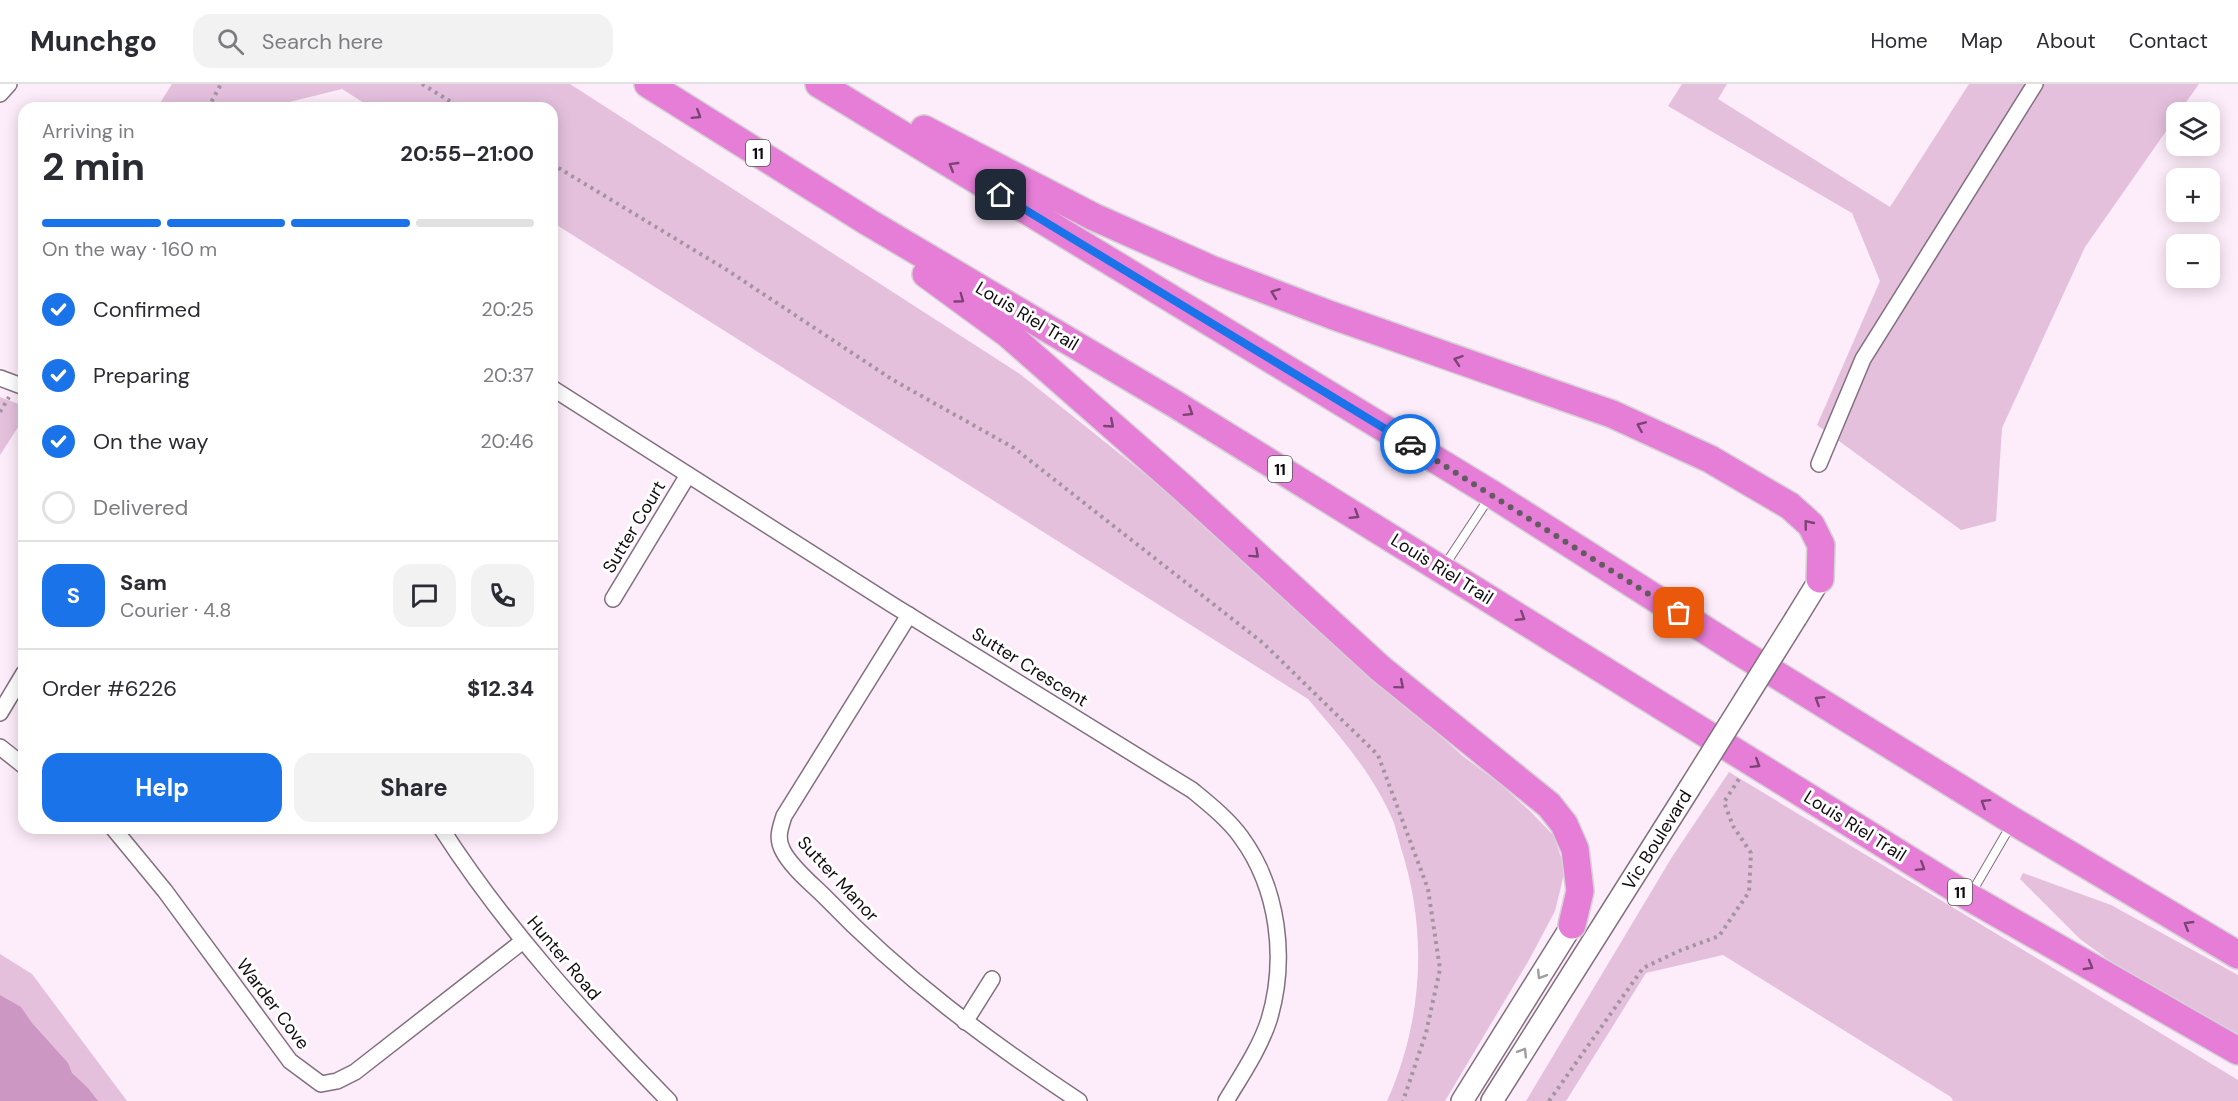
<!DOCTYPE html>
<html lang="en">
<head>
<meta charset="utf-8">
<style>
	body { margin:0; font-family:"DM Sans",sans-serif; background:#f2f2f3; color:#2b2b33; height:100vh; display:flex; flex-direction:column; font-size:22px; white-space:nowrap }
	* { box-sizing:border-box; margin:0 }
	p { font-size:20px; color:#7c7c81 }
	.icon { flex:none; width:33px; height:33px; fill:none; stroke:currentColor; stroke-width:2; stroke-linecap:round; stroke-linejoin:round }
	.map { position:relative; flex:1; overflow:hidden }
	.details { position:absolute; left:18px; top:18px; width:540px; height:732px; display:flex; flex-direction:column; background:#fff; border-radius:18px; box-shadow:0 3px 15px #0003 }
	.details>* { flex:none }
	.controls { position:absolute; left:2166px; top:18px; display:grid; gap:12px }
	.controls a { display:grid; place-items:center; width:54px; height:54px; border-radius:12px; background:#fff; box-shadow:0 3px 15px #0003; font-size:30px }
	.pin { position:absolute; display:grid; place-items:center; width:51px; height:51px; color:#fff; margin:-26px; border-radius:12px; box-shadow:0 3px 9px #0006 }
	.courier { position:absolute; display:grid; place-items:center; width:60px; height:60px; margin:-30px; border:4px solid #1a73e8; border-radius:50%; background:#fff; color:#222; box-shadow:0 2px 8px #0007 }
	.overview em { font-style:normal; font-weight:700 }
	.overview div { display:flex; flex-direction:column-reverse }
	.overview { display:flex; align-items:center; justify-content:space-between; height:102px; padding:0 24px }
	h1 { font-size:39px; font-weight:700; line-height:45px }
	.bar { display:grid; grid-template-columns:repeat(4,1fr); gap:9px 6px; align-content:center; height:72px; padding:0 24px }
	.bar i { height:8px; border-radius:4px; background:#e1e1e2 }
	.bar .on { background:#1a73e8 }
	.bar p { grid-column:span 4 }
	.line { display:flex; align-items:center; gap:15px; padding:0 24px; border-top:2px solid #e1e1e2 }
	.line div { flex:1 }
	.round { display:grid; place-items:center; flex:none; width:63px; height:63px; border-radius:18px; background:#f2f2f3 }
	ol { padding:0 24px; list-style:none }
	li { display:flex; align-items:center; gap:18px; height:66px }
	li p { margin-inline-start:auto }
	li .icon { padding:6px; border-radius:50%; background:#1a73e8; color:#fff; stroke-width:4 }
	li:last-child { color:#7c7c81 }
	li i { width:33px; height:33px; border:3px solid #e1e1e2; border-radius:50% }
	.button { display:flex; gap:12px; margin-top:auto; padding:12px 24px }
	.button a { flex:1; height:69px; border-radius:18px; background:#1a73e8; color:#fff; font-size:24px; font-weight:700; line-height:69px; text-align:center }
	.button a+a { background:#f2f2f3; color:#2b2b33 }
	header { display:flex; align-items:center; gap:36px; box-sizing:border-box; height:84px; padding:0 30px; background:#fff; border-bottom:2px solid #e1e1e2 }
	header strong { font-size:28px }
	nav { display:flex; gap:33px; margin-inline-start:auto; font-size:21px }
	.search { width:420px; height:54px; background:#f2f2f3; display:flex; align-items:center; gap:15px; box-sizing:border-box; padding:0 21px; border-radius:18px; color:#7c7c81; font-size:22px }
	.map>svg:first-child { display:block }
	.green { fill:#e4c0dd }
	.water { fill:#cc97c3 }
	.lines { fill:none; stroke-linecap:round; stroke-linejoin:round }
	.lane-casing { stroke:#826f7f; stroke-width:10 }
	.street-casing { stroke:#826f7f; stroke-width:18 }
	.secondary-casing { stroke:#826f7f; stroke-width:24 }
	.highway-casing { stroke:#d4d3d4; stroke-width:30 }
	.path { stroke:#a2959f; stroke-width:4; stroke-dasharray:3 4.5; stroke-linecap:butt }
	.lane { stroke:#fff; stroke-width:8 }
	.street { stroke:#fff; stroke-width:15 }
	.secondary { stroke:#fff; stroke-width:21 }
	.highway { stroke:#e67ed7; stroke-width:27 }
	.secondary-bridge-casing { stroke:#826f7f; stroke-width:24; stroke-linecap:butt }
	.secondary-bridge { stroke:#fff; stroke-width:21 }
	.oneway { stroke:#7c4474 }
	.oneway2 { stroke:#a09d9f }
	.done { stroke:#645a62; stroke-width:6; stroke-dasharray:0 10.8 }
	.route { stroke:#1a73e8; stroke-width:8 }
	.labels { text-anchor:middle; stroke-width:6; stroke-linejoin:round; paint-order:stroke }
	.shield { fill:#fff; stroke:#585458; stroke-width:1.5 }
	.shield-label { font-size:16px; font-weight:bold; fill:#110b10 }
	.street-label { font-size:18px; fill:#110b10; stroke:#fff }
</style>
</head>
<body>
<header>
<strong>Munchgo</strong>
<div class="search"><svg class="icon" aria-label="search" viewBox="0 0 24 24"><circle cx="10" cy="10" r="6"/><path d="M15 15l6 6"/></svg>Search here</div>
<nav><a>Home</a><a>Map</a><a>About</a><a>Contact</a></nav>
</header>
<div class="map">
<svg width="2238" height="1017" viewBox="0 0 2238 1017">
	<rect width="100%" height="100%" fill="#fdecf9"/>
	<g class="green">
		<path d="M 172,0 L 570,0 L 1020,290 L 1195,430 L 1336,560 L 1464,673 L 1499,699 L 1530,727 L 1554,752 L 1565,786 L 1555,827 L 1529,876 L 1445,1017 L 1387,1017 C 1423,937 1428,848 1401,764 C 1398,754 1396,743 1392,734 C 1372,689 1340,652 1308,615 L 552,138 L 552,24 L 372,24 L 342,5 L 265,24 L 157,24 Z"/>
		<polygon points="1682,0 1727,0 1718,15 1890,123 1969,0 2199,0 2179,28 2176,28 2176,33 2085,163 2002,344 1996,437 1961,446 1817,341 1880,197 1852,129 1668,22"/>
		<polygon points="0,313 24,322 24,334 0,371"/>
		<polygon points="1729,688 2238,996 2238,1017 1953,1017 1951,1013 1723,871 1646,889 1566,1017 1526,1017 1672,773"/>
		<polygon points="2023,789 2111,821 2238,891 2238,954 2154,909 2080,855 2020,795"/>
		<polygon points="0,870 32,890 127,1017 0,1017"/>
	</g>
	<polygon class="water" points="0,911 21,923 32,939 68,979 72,989 88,1004 98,1017 0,1017"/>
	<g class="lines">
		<defs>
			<g id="lane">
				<polyline points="1445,481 1489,414"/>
				<polyline points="1972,808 2011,741"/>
			</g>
			<g id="street">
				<polyline points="0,10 9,0"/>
				<polyline points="0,294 24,303"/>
				<path d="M 552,304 L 891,520 L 1192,706 C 1209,720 1228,735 1241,753 C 1279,805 1287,876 1269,936 C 1260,964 1241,992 1226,1017"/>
				<polyline points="1819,380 1863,275 2035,0"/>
				<polyline points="613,515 688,391"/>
				<path d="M 909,531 L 784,732 C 780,745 776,754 783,767 C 791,783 813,801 826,814 C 902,893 988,957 1079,1017"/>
				<polyline points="0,629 24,589"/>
				<polyline points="0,663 24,682"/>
				<polyline points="113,744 165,807 290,977 321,1000 337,997 355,988 523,857"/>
				<path d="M 441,744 C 506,845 586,932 669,1017"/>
				<polyline points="965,938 992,895"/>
			</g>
			<g id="secondary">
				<polyline points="1796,534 1820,495"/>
				<polyline points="1462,1017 1572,841"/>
				<polyline points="1492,1017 1689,705"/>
			</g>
			<g id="highway">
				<polyline points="648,0 868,138 1175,320 1969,813 2238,967"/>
				<polyline points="819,0 1492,410 1735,565 2013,737 2238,871"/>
				<polyline points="924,45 1094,133 1211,185 1331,231 1612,330 1710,375 1790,422 1811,441 1821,461 1820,495"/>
				<polyline points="926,190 1008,250 1182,403 1381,585 1549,721 1564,740 1575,765 1580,807 1572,841"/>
			</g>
		</defs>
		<use href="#lane" class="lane-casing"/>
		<use href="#street" class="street-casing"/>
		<use href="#secondary" class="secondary-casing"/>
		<use href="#highway" class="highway-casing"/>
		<g class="path">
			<polyline points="422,0 461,24"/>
			<polyline points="208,24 221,0"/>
			<polyline points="552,80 727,186 893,296 1014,364 1263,559 1378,671 1428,805 1440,885 1426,949 1403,1017"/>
			<polyline points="0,328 9,313"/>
			<polyline points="1549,1017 1643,884 1679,867 1719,852 1749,808 1751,769 1733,742 1724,718 1739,695"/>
		</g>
		<use href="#lane" class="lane"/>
		<use href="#street" class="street"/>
		<use href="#secondary" class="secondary"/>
		<use href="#highway" class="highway"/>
		<defs>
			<polyline id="secondary-bridge" points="1689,705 1796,534"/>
		</defs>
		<use href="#secondary-bridge" class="secondary-bridge-casing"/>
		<use href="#secondary-bridge" class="secondary-bridge"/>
	</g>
	<defs><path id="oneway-chevron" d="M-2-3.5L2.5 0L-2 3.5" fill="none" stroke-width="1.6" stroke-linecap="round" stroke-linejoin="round" transform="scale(1.5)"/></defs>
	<g class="oneway">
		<use href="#oneway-chevron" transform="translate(697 31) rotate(32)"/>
		<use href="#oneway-chevron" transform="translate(953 82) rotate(-149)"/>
		<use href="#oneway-chevron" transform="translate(1275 209) rotate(-159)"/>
		<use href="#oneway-chevron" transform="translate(960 215) rotate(36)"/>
		<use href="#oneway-chevron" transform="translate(1458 276) rotate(-161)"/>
		<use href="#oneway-chevron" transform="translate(1189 328) rotate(32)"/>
		<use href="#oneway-chevron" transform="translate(1110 340) rotate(41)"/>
		<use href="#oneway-chevron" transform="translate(1641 342) rotate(-157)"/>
		<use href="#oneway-chevron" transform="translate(1355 431) rotate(32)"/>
		<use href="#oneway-chevron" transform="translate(1808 440) rotate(-129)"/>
		<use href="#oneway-chevron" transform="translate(1255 470) rotate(42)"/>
		<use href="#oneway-chevron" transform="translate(1521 533) rotate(32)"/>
		<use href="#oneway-chevron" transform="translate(1400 601) rotate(40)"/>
		<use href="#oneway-chevron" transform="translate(1819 616) rotate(-148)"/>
		<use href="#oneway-chevron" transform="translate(1756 680) rotate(32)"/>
		<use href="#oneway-chevron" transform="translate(1985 719) rotate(-148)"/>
		<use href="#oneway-chevron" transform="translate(1921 783) rotate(32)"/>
		<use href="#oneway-chevron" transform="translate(2188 841) rotate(-149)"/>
		<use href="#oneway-chevron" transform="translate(2089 882) rotate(30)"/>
	</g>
	<g class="oneway2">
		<use href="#oneway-chevron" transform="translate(1541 891) rotate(122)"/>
		<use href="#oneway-chevron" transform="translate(1523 968) rotate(-58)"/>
	</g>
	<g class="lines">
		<polyline class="done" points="1410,360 1679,529"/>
		<polyline class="route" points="1001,111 1410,360"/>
	</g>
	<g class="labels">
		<g class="shield">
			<rect x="746" y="56" width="24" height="26" rx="4.5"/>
			<rect x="1268" y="372" width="24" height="26" rx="4.5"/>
			<rect x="1948" y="795" width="24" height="26" rx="4.5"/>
		</g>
		<g class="shield-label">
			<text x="758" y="75">11</text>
			<text x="1280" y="391">11</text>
			<text x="1960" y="814">11</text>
		</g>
		<g class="street-label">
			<text transform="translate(1027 232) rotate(31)" y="6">Louis Riel Trail</text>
			<text transform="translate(634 443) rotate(-59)" y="6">Sutter Court</text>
			<text transform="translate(1442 485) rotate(32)" y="6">Louis Riel Trail</text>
			<text transform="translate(1030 583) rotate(32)" y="6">Sutter Crescent</text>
			<text transform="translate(1855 742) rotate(32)" y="6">Louis Riel Trail</text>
			<text transform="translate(1657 756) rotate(-58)" y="6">Vic Boulevard</text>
			<text transform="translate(838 795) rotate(47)" y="6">Sutter Manor</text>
			<text transform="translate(564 874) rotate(50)" y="6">Hunter Road</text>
			<text transform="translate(273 920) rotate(53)" y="6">Warder Cove</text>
		</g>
	</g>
</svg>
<div class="controls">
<a><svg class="icon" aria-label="layers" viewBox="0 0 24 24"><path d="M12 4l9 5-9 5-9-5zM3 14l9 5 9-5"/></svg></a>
<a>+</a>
<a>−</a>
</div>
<div class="pin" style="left:1679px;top:529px;background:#ea580c"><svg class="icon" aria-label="bag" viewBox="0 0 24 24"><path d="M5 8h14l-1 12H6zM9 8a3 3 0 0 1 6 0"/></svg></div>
<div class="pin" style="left:1001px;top:111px;background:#1f2937"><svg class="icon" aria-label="home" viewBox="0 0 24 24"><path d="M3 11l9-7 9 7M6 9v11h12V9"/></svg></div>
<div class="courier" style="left:1410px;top:360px"><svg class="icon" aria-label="car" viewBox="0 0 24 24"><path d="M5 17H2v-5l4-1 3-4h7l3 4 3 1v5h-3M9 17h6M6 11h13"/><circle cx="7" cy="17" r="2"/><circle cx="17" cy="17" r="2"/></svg></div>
<section class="details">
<div class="overview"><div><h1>2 min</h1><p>Arriving in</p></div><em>20:55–21:00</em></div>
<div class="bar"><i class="on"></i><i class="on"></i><i class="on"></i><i></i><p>On the way · 160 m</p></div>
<ol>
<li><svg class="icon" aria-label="check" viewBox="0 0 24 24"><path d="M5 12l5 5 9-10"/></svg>Confirmed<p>20:25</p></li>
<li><svg class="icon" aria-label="check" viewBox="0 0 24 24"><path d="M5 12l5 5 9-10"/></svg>Preparing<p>20:37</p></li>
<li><svg class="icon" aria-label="check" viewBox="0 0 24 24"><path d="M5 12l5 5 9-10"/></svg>On the way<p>20:46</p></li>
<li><i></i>Delivered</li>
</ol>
<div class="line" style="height:108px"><b class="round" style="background:#1a73e8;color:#fff">S</b><div><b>Sam</b><p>Courier · 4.8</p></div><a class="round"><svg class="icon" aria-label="chat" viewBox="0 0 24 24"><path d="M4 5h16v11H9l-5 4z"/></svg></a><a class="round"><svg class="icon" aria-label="phone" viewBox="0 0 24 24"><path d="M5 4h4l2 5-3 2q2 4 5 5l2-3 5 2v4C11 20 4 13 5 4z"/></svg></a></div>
<div class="line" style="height:78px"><div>Order #6226</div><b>$12.34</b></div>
<div class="button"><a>Help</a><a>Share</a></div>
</section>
</div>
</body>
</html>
